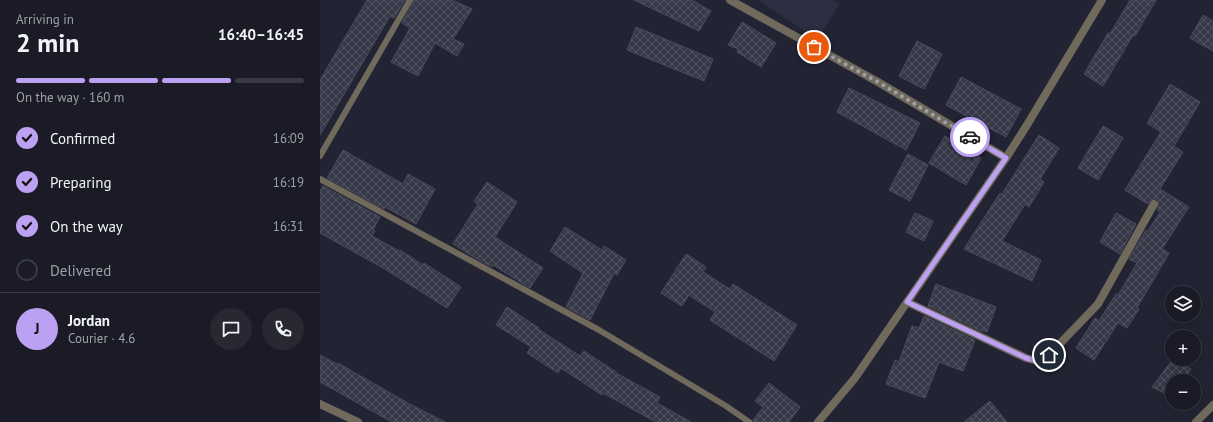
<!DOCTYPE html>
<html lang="en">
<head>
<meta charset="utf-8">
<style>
	body { margin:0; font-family:"PT Sans",sans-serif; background:#272832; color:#f1f3f6; height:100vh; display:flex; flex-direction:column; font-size:15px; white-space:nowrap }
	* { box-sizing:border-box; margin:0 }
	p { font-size:13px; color:#9fa1a7 }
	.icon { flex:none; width:22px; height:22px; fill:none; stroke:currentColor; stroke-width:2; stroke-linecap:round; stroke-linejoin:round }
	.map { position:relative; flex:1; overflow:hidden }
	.drawer { display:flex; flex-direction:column; background:#1a1b26; width:320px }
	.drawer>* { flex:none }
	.buttons { position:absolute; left:845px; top:286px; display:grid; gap:8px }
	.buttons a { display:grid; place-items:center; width:36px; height:36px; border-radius:50%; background:#1a1b26; box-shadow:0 4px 16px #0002,0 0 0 1px #383943; font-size:20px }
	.pin { position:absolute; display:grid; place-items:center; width:34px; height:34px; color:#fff; margin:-17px; border:2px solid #fff; border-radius:50%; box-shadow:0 1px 4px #0007 }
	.courier { position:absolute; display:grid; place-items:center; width:40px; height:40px; margin:-20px; border:3px solid #bca0f2; border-radius:50%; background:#fff; color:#222; box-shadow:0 1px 5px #0007 }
	.summary em { font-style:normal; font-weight:600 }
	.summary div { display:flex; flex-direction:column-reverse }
	.summary { display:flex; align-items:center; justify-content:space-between; height:68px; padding:0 16px }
	h1 { font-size:26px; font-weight:600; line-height:30px }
	.bar { display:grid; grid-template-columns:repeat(4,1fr); gap:6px 4px; align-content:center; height:48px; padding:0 16px }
	.bar i { height:5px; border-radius:3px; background:#383943 }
	.bar .active { background:#bca0f2 }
	.bar p { grid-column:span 4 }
	.line { display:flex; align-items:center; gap:10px; padding:0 16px; border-top:1px solid #383943 }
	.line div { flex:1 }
	.round { display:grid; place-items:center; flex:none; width:42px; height:42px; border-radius:21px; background:#272832 }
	ol { padding:0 16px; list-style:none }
	li { display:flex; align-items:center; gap:12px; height:44px }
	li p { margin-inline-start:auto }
	li .icon { padding:4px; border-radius:50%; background:#bca0f2; color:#111; stroke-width:4 }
	li:last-child { color:#9fa1a7 }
	li i { width:22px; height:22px; border:2px solid #383943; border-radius:50% }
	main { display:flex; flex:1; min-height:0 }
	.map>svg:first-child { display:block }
	.built { fill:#2c2e42 }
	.building { fill:url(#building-cross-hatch); stroke:#494b5b }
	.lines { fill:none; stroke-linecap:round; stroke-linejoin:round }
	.lane { stroke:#706a5d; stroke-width:6 }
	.street { stroke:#706a5d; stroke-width:8 }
	.done { stroke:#9fa0ac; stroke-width:4; stroke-dasharray:0 7.2 }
	.route { stroke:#bca0f2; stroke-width:5 }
</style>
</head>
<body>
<main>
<section class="drawer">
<div class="summary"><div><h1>2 min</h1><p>Arriving in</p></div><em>16:40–16:45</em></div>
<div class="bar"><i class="active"></i><i class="active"></i><i class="active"></i><i></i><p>On the way · 160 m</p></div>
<ol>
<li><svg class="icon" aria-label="check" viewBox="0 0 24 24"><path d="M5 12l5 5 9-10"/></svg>Confirmed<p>16:09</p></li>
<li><svg class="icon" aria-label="check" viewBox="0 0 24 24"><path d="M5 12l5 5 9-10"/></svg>Preparing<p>16:19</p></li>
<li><svg class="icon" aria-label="check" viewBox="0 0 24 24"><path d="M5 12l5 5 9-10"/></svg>On the way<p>16:31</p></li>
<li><i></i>Delivered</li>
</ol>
<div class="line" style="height:72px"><b class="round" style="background:#bca0f2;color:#111">J</b><div><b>Jordan</b><p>Courier · 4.6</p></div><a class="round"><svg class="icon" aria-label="chat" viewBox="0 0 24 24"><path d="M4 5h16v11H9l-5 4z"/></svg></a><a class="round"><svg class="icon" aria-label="phone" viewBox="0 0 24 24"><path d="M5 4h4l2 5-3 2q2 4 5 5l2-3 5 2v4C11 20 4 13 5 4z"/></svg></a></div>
</section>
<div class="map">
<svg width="893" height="422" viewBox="0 0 893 422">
	<defs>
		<pattern id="building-cross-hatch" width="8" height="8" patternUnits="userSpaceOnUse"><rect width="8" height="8" fill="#373848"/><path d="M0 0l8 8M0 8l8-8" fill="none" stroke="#545563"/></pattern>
	</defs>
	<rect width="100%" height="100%" fill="#232433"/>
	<polygon class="built" points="438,0 512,0 520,4 497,39"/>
	<g class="building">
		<polygon points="47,0 85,0 74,18 70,16 0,135 0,80"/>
		<polygon points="94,0 132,0 152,9 133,39 144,44 137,56 115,43 98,76 71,62 90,28 82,23"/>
		<polygon points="314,0 372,0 391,11 379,31"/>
		<polygon points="810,0 836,0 815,36 813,35 783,86 764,74 788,33 790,34"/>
		<polygon points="883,15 893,21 893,51 870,38"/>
		<polygon points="422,22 456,43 441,67 417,52 418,49 408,45"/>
		<polygon points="316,27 393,59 384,81 307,50"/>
		<polygon points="597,41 622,54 604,89 579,76"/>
		<polygon points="641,77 701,109 686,137 626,105"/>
		<polygon points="850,84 880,102 854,146 863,152 840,189 869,207 842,249 849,253 817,308 819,309 807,328 798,323 774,360 756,348 775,318 779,321 796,294 798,295 817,263 809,259 826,230 828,231 840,212 837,210 839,204 837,199 832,199 828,204 805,190 841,132 827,123"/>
		<polygon points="529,88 600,123 586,150 517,112"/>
		<polygon points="783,126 803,138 778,180 758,168"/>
		<polygon points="719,135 739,148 720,179 724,182 709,207 705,204 682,241 721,260 712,281 644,249 680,193 682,194"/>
		<polygon points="625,136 661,158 646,185 609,163"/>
		<polygon points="23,150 83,184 88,174 115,189 96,224 65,207 64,209 7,178"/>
		<polygon points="588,154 608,165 590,201 569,190"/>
		<polygon points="167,182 197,202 175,237 223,268 210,288 173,265 172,267 157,259 133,244 158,204 154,201"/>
		<polygon points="3,186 60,217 53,230 55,231 52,236 79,251 80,250 103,265 104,263 141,287 127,308 65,269 0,233 0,191"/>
		<polygon points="595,213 613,221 604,241 586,232"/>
		<polygon points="796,213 816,224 800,254 780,242"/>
		<polygon points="245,227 282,250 284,246 306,260 297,275 294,273 270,320 246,307 263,273 230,251"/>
		<polygon points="366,254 386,267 383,272 410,289 413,284 477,325 454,361 390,320 395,312 369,295 362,306 341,293"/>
		<polygon points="616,284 676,307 667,332 659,330 608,306"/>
		<polygon points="187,307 219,328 218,329 260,356 264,351 296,372 296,373 340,397 337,403 371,422 336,422 283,393 282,395 241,368 238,373 207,353 211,347 176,325"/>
		<polygon points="604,316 655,340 643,371 619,362 605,398 566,384 575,360 579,362 592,326 599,328"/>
		<polygon points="0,355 17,364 18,363 86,402 125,422 72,422 0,382"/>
		<polygon points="853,359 856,359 871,369 862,381 852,381 852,397 832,387"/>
		<polygon points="449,383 480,407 469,422 433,422 433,420 443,407 435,401"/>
		<polygon points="670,401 687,422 644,422"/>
	</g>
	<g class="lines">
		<g class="lane">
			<polyline points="0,156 90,0"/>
			<polyline points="0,179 279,330 406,406 429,422"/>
		</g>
		<g class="street">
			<polyline points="410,0 558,82 686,158"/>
			<polyline points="587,302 706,358 717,361 729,355 778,304 834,204"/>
			<polyline points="0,404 38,422"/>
			<polyline points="498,422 535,378 686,158 707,125 782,0"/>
			<polyline points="876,422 893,405"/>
		</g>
	</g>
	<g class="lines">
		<polyline class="done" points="494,47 558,82 650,137"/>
		<polyline class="route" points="650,137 686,158 587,302 706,358 717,361 729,355"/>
	</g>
</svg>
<div class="buttons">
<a><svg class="icon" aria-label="layers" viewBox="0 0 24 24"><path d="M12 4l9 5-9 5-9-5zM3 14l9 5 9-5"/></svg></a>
<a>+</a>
<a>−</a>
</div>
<div class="pin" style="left:494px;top:47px;background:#ea580c"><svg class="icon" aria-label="bag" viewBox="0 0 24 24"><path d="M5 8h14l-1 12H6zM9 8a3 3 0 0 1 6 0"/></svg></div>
<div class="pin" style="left:729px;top:355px;background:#1f2937"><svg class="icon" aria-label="home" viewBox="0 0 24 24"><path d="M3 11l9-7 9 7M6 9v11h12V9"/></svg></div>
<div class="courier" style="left:650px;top:137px"><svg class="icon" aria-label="car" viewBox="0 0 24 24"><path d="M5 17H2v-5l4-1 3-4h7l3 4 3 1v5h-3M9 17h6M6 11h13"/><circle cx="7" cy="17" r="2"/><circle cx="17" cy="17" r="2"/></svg></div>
</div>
</main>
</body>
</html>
